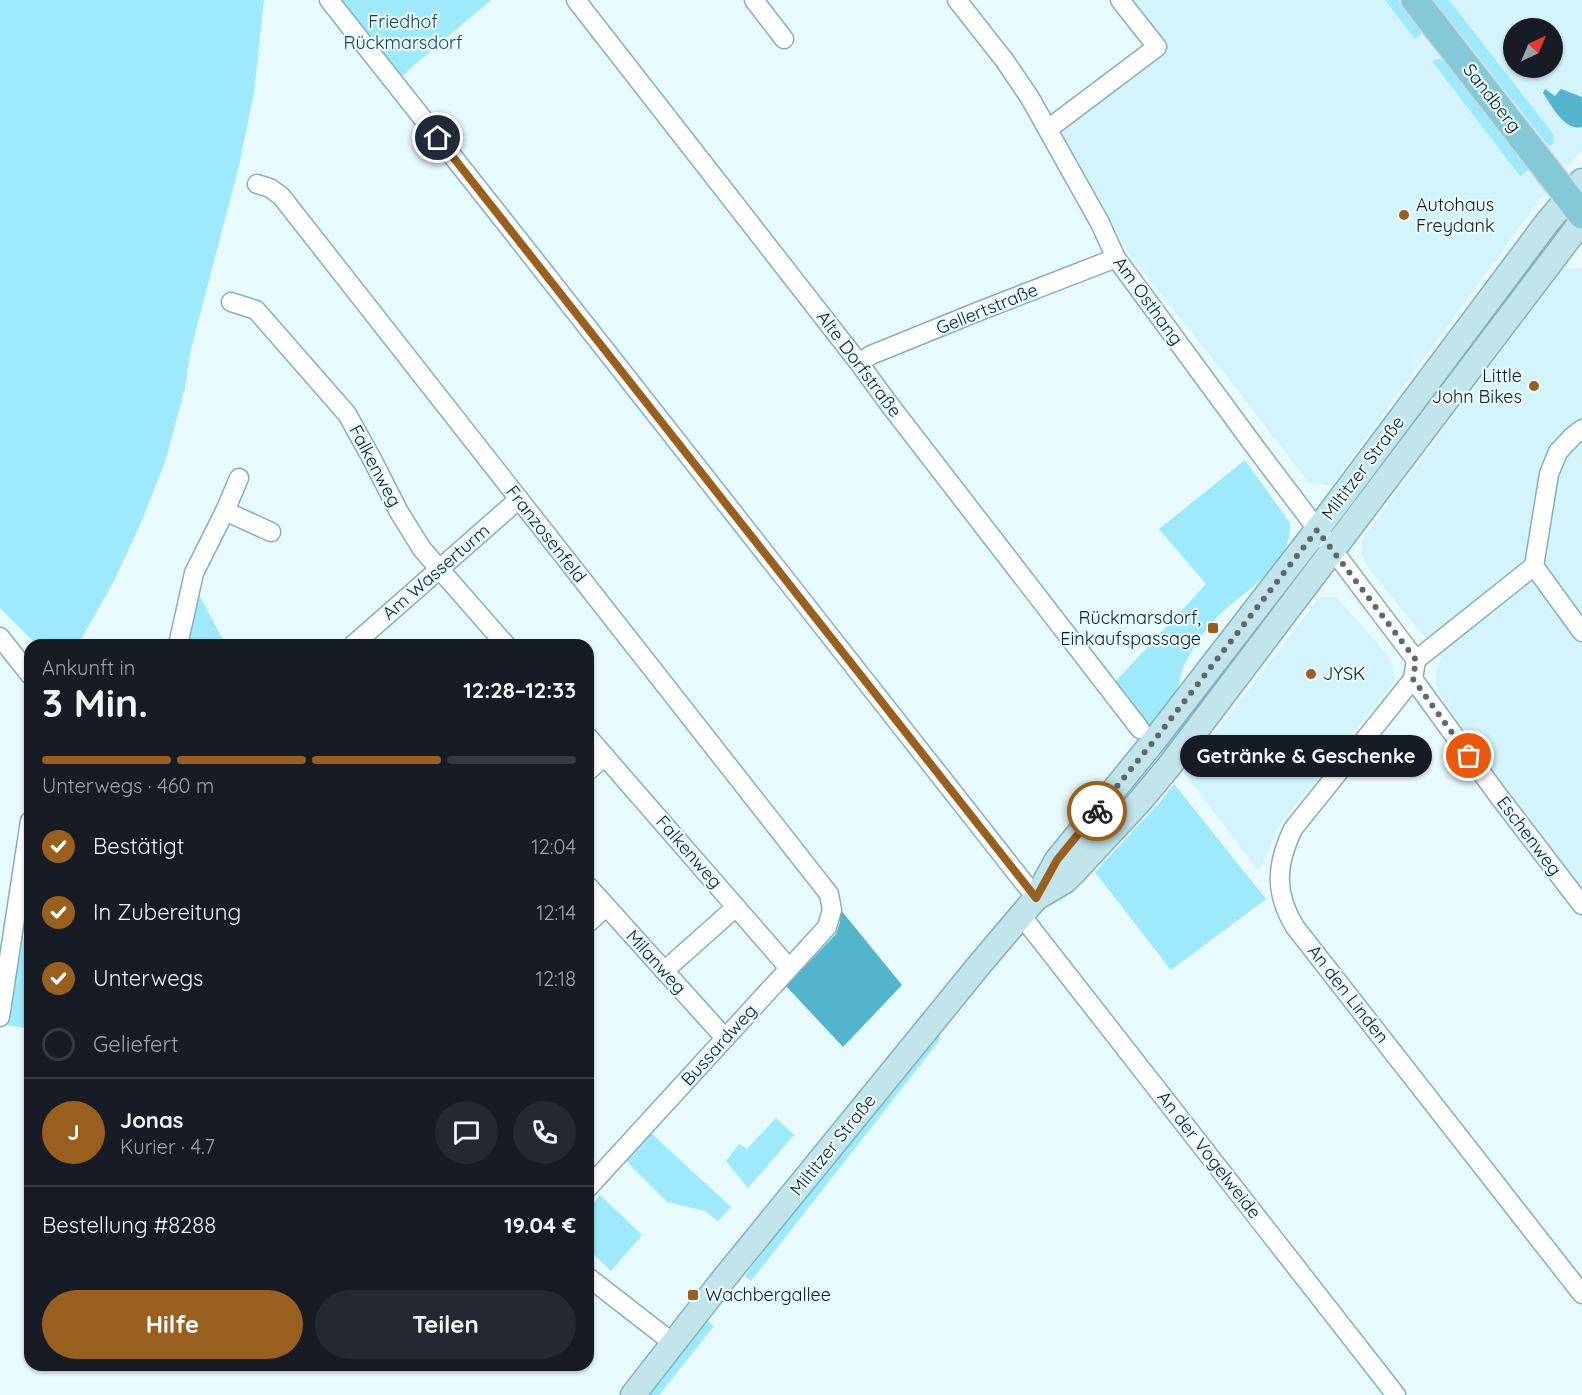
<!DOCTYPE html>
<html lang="de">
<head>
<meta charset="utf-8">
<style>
	body { margin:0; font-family:Quicksand,sans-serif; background:#242831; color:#f1f3f6; height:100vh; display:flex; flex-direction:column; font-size:22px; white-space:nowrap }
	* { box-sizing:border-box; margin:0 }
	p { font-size:20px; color:#9ea1a6 }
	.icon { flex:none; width:33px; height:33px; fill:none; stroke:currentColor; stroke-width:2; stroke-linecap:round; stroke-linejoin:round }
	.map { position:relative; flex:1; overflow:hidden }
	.panel { position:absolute; left:24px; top:639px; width:570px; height:732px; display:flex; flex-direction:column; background:#171b24; border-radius:18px; box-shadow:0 2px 4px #0004 }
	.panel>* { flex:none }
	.needle { width:39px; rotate:44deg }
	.buttons { position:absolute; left:1503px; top:18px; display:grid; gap:12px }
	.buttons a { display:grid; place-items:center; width:60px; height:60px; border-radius:50%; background:#171b24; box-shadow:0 2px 4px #0004; font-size:30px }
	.pin { position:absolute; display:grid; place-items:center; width:51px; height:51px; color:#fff; margin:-26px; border:3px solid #fff; border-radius:50%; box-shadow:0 2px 6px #0007 }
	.courier { position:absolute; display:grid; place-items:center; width:60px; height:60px; margin:-30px; border:4px solid #995f1e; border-radius:50%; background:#fff; color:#222; box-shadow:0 2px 8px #0007 }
	.bubble { position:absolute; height:42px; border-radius:21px; background:#171b24; box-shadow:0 2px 4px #0004; font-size:20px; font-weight:700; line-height:42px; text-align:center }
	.summary em { font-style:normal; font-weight:700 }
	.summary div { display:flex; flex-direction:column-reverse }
	.summary { display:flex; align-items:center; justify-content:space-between; height:102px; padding:0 18px }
	h1 { font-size:39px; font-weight:700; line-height:45px }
	.bar { display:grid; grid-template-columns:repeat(4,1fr); gap:9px 6px; align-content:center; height:72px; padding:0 18px }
	.bar i { height:8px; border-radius:4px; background:#363941 }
	.bar .selected { background:#995f1e }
	.bar p { grid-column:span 4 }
	.line { display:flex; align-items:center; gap:15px; padding:0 18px; border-top:2px solid #363941 }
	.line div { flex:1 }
	.round { display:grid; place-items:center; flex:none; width:63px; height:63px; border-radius:32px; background:#242831 }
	ol { padding:0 18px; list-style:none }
	li { display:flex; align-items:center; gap:18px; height:66px }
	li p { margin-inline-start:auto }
	li .icon { padding:6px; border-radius:50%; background:#995f1e; color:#fff; stroke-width:4 }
	li:last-child { color:#9ea1a6 }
	li i { width:33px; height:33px; border:3px solid #363941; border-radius:50% }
	.primary-button { display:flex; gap:12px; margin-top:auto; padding:12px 18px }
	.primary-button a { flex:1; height:69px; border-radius:36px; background:#995f1e; color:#fff; font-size:24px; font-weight:700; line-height:69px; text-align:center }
	.primary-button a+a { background:#242831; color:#f1f3f6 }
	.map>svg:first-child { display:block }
	.built { fill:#d3f4fc; fill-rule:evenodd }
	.green { fill:#9ee9fb }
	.water { fill:#52b5cb }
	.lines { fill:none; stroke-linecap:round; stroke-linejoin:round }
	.street-casing { stroke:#84b0bb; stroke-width:21 }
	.secondary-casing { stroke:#84b0bb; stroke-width:27 }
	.primary-casing { stroke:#d3d6d7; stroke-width:30 }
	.street { stroke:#fff; stroke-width:18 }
	.secondary { stroke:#c2e4eb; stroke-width:24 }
	.primary { stroke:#85c9d7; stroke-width:27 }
	.done { stroke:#596b6f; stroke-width:6; stroke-dasharray:0 10.8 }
	.route { stroke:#995f1e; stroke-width:8 }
	.poi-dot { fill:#995f1e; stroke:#e7fafe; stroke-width:2 }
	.labels { text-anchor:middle; stroke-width:4.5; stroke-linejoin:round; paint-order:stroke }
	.park-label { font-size:18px; fill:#15424b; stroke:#e7fafe }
	.street-label { font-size:18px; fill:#0c1e22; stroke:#e7fafe }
	.poi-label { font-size:18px; fill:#0c1e22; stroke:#e7fafe; text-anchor:start }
</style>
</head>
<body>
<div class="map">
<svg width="1582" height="1395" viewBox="0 0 1582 1395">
	<rect width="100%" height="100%" fill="#e7fafe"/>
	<g class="built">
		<path d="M 1128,0 L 1582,0 L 1582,150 L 1537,203 L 1331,486 L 1308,482 L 1239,392 L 1129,254 L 1058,128 L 1164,49 ZM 1514,28 L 1552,28 L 1552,68 L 1514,68 Z"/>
		<polygon points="1582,268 1582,892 1503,789 1438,691 1436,681 1436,671 1441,657 1369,569 1364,560 1361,550 1363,538 1563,269"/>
		<polygon points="1320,597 1336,597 1386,653 1393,668 1395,681 1279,826 1259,871 1184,773"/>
	</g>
	<g class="green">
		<polygon points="0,0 264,0 254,92 239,166 190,353 185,388 166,459 143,518 115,579 78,645 37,645 0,608"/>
		<polygon points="337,0 491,0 399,78"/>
		<polygon points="1385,0 1398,0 1423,32 1415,39"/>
		<polygon points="1434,0 1449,0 1554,135 1553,144 1550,146 1547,144"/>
		<polygon points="1438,59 1446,60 1530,168 1520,176 1432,61"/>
		<path d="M 1245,460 L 1290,523 C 1293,567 1242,591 1216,618 C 1204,630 1190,652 1183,668 C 1180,676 1180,686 1175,694 C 1167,705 1157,715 1148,726 L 1115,682 L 1206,584 L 1159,529 Z"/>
		<polygon points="1282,589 1286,591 1233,660 1215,691 1169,753 1162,743"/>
		<polygon points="198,593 226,645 185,645"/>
		<polygon points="1174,784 1266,899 1171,970 1095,872 1160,802"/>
		<polygon points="30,907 30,1029 6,1025"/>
		<polygon points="936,1032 940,1036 939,1041 751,1281 745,1276 813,1185"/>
		<polygon points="776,1118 794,1135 748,1188 726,1161 739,1144 747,1149"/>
		<polygon points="651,1133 731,1207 718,1221 705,1211 667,1202 626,1161"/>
		<polygon points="600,1195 642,1235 611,1271 588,1249 588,1210"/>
		<polygon points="707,1320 714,1326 659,1395 647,1395"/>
	</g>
	<g class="water">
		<path d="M 1545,89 L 1555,96 L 1561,89 L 1582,97 L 1582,127 C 1564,131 1552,106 1543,93 Z"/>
		<polygon points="840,909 902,985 843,1047 786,986 836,934 840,922"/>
	</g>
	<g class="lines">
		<defs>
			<g id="street">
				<polyline points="329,0 511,230 1036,898"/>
				<polyline points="576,0 859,363 889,404 1140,729"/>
				<polyline points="754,0 784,39"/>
				<path d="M 957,0 L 1005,61 L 1030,98 L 1100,223 L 1116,258 L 1255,447 L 1416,660 L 1413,679 L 1293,829 C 1276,865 1274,892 1295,927 L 1582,1294"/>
				<polyline points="1048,129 1157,47 1120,0"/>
				<polyline points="257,184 270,188 281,196 829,894 832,910 827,927 588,1188"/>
				<polyline points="231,302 256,310 347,414 372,459 399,512 422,549 506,645"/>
				<polyline points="859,363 871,355 977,312 1116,258"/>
				<polyline points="225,511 271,532"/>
				<polyline points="1534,566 1582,632"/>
				<polyline points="0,637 30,675"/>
				<polyline points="178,645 194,573 225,511 239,478"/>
				<polyline points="353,645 519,499"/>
				<polyline points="1416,660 1534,566 1549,474 1558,452 1573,436 1582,429"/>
				<polyline points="1413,679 1497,794 1582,905"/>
				<polyline points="588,737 789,968"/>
				<polyline points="588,771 605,756"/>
				<polyline points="588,886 725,1038"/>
				<polyline points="1021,915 1396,1395"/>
				<polyline points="588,923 606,907"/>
				<polyline points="664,971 736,907"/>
				<polyline points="0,1017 30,821"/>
				<polyline points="588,1277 673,1343"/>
			</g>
			<g id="secondary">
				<polyline points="1036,898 1065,881 1073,873 1140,801 1170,765 1582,221"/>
				<polyline points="633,1395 722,1281 980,964 1036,898 1057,860 1153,742 1317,530 1546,224 1582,181"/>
			</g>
			<polyline id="primary" points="1415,0 1582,215"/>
		</defs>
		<use href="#street" class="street-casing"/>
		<use href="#secondary" class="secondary-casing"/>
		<use href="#primary" class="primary-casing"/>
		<use href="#street" class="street"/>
		<use href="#secondary" class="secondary"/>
		<use href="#primary" class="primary"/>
	</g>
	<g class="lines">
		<polyline class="done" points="1097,811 1153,742 1317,530 1416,660 1413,679 1469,756"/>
		<polyline class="route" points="438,138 1036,898 1057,860 1097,811"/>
	</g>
	<g class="poi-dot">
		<circle cx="1404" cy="215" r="6"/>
		<circle cx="1534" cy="386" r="6"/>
		<rect x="1207" y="622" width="12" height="12" rx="3"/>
		<circle cx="1311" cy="674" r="6"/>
		<rect x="687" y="1289" width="12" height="12" rx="3"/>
	</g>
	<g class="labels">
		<g class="park-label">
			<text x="403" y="28">Friedhof<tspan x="403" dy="21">Rückmarsdorf</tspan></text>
		</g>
		<g class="street-label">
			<text transform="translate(1492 98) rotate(52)" y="6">Sandberg</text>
			<text transform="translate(1148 301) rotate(54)" y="6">Am Osthang</text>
			<text transform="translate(987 309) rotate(-22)" y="6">Gellertstraße</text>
			<text transform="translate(859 364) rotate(53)" y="6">Alte Dorfstraße</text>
			<text transform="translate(375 466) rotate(62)" y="6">Falkenweg</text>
			<text transform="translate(1363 468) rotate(-53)" y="6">Miltitzer Straße</text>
			<text transform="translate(546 534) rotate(52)" y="6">Franzosenfeld</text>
			<text transform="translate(436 572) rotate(-41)" y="6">Am Wasserturm</text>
			<text transform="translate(1529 836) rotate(53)" y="6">Eschenweg</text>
			<text transform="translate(689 852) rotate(49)" y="6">Falkenweg</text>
			<text transform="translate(656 962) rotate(48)" y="6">Milanweg</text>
			<text transform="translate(1348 994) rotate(52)" y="6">An den Linden</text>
			<text transform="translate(719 1045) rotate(-48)" y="6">Bussardweg</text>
			<text transform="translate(833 1145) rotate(-51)" y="6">Miltitzer Straße</text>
			<text transform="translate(1209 1155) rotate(52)" y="6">An der Vogelweide</text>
		</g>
		<g class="poi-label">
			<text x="1416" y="211">Autohaus<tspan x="1416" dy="21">Freydank</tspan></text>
			<text x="1522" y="382" text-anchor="end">Little<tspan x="1522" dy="21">John Bikes</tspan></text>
			<text x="1201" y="624" text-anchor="end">Rückmarsdorf,<tspan x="1201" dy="21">Einkaufspassage</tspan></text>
			<text x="1323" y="680">JYSK</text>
			<text x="705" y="1301">Wachbergallee</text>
		</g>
	</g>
</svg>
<div class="buttons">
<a><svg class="needle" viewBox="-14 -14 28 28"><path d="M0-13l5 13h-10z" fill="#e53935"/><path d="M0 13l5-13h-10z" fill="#9ea1a6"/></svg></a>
</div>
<div class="pin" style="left:1469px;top:756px;background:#ea580c"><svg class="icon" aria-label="bag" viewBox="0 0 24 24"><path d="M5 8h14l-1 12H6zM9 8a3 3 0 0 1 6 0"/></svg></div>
<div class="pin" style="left:438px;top:138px;background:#1f2937"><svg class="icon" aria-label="home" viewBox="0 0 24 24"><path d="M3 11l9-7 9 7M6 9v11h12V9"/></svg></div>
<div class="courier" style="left:1097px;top:811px"><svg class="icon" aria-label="bike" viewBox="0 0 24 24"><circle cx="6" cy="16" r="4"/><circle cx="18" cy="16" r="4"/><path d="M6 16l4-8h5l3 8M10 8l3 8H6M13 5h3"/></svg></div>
<div class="bubble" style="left:1180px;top:735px;width:252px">Getränke &amp; Geschenke</div>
<section class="panel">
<div class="summary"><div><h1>3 Min.</h1><p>Ankunft in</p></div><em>12:28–12:33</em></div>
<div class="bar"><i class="selected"></i><i class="selected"></i><i class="selected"></i><i></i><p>Unterwegs · 460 m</p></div>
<ol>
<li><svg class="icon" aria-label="check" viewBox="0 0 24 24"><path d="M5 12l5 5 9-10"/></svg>Bestätigt<p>12:04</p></li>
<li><svg class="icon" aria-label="check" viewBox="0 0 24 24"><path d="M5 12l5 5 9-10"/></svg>In Zubereitung<p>12:14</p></li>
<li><svg class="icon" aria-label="check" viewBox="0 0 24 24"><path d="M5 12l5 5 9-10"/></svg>Unterwegs<p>12:18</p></li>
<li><i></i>Geliefert</li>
</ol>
<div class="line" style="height:108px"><b class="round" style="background:#995f1e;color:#fff">J</b><div><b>Jonas</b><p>Kurier · 4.7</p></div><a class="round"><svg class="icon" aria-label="chat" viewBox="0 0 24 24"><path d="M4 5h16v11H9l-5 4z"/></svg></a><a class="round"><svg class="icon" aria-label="phone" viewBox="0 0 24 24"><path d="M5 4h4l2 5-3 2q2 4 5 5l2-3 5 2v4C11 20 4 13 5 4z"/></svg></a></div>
<div class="line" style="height:78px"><div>Bestellung #8288</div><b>19.04 €</b></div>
<div class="primary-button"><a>Hilfe</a><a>Teilen</a></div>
</section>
</div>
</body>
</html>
